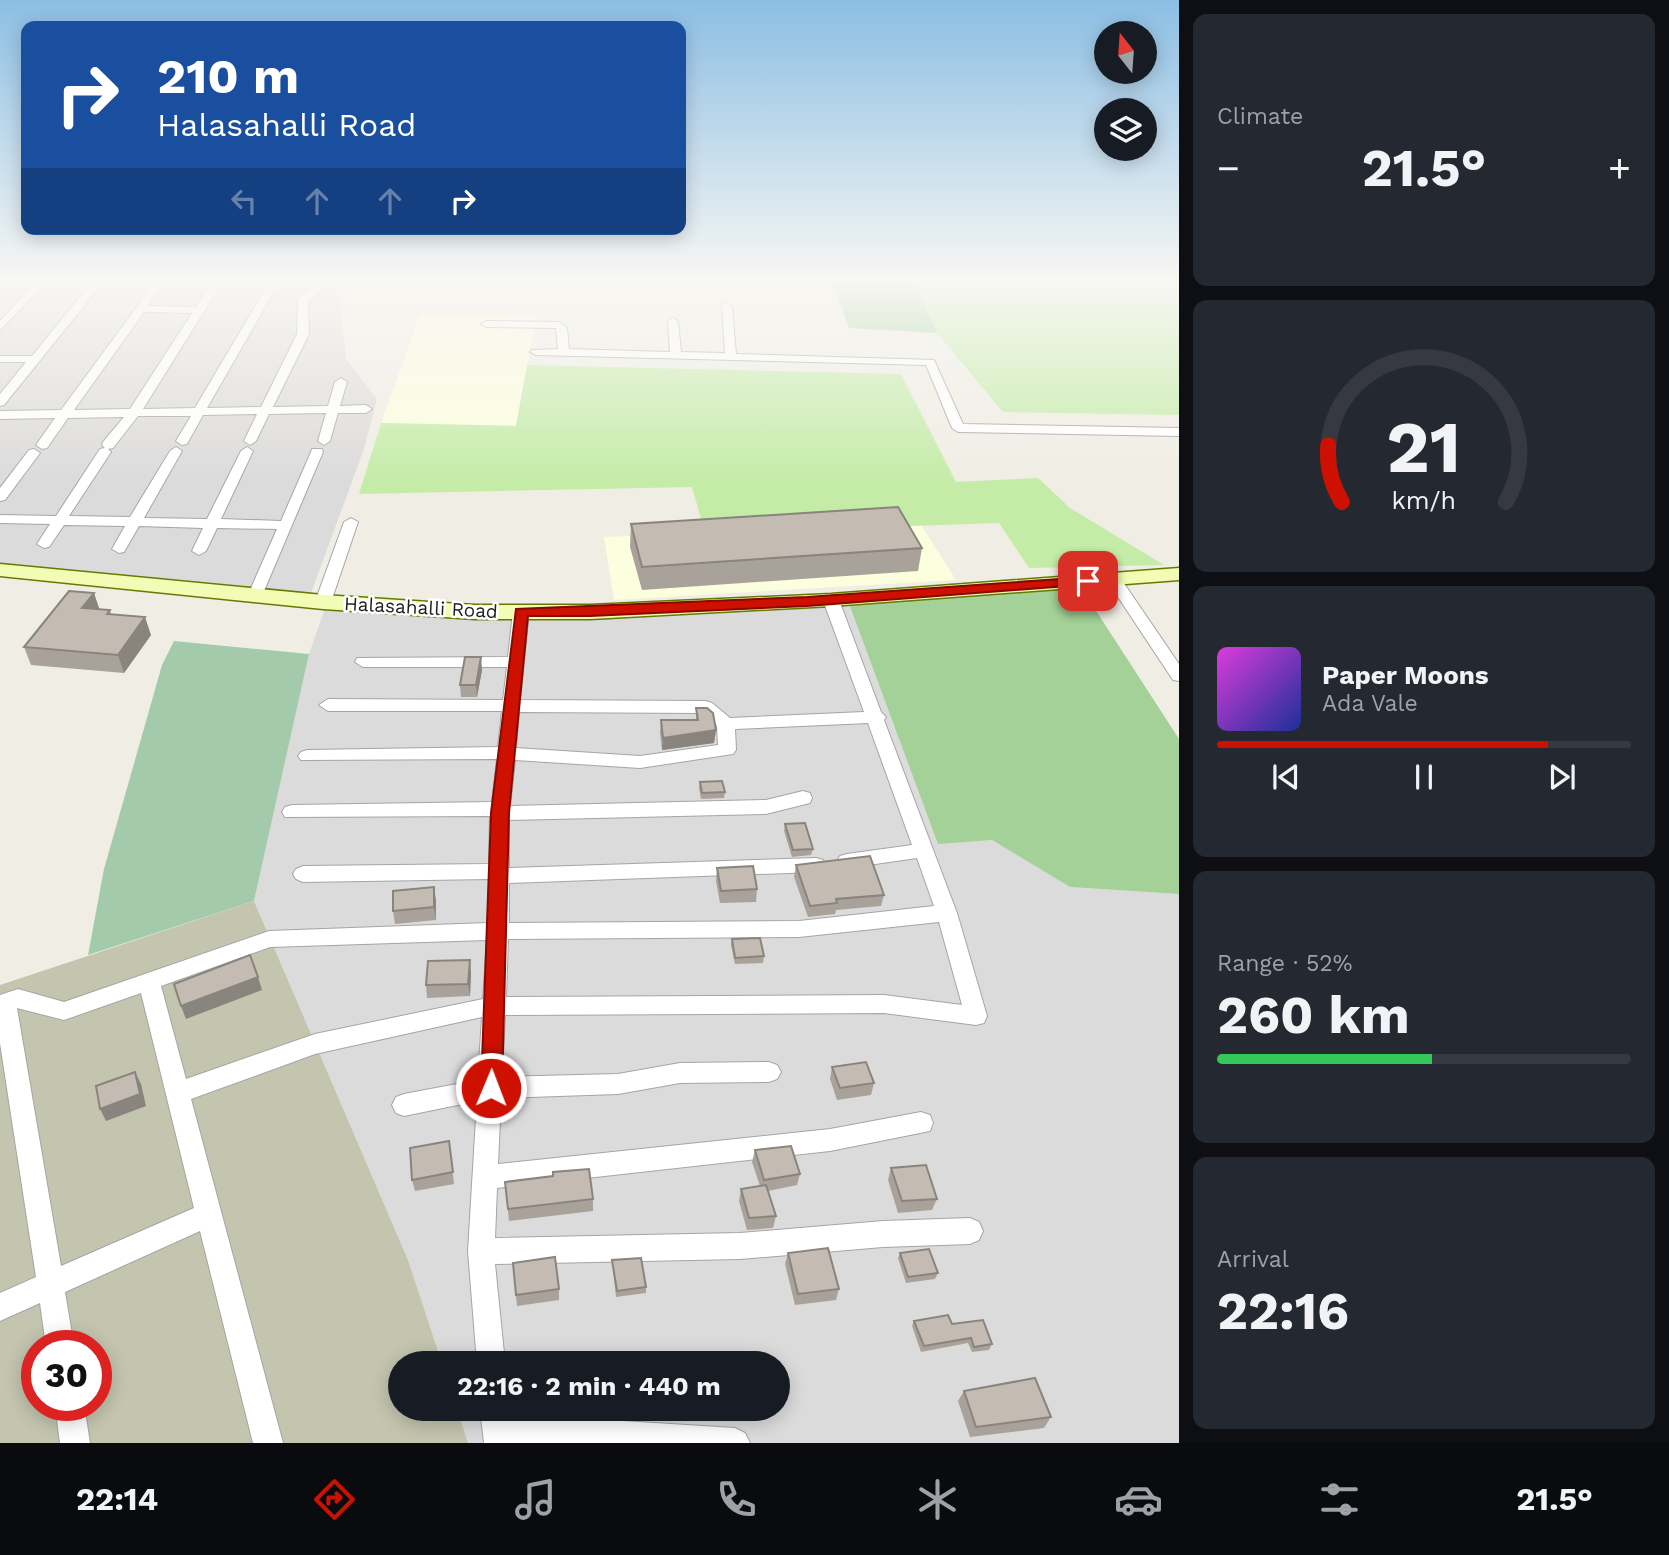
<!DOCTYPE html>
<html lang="en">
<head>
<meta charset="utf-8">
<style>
  body { margin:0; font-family:"Work Sans",sans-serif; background:#242831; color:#f1f3f6; height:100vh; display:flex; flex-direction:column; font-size:26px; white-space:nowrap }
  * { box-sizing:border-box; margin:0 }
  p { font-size:23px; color:#9ea1a6 }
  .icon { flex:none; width:38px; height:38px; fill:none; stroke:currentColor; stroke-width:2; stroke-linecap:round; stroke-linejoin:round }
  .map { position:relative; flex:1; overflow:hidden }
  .panel { display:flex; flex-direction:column; gap:14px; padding:14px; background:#0d0f14; width:490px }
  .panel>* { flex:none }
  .top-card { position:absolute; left:21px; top:21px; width:665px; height:214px; border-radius:14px; box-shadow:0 4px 18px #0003; background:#1a4fa0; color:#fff; overflow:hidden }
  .needle { width:46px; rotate:343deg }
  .buttons { position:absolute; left:1094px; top:21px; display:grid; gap:14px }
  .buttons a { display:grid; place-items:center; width:63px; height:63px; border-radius:50%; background:#171b24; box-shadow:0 4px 18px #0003; font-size:35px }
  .speed { position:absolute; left:21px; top:1330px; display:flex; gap:14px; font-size:35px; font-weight:700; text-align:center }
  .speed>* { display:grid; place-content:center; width:91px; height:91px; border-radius:50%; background:#171b24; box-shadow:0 4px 18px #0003; line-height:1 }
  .speed .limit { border:10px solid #d22; background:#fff; color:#111 }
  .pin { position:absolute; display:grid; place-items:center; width:60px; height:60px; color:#fff; margin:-30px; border-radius:14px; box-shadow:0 4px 10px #0006 }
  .me { position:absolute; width:77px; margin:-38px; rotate:1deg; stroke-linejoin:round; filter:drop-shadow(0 0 5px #0008) }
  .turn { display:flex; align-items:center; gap:24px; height:147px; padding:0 21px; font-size:32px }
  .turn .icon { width:91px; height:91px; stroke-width:2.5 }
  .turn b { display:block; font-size:49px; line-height:60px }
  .lanes { display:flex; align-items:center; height:66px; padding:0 21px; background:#0003; justify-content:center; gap:35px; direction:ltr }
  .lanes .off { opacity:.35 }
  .big { font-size:52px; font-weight:700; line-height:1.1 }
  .panel .card { flex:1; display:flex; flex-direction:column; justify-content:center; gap:10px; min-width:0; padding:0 24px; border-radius:14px; background:#242831 }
  .panel .dial { align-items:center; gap:0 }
  .dial svg { height:182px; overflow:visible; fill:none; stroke:#363941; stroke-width:7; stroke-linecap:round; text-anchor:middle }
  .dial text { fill:#f1f3f6; stroke:none }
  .song { display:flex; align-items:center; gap:21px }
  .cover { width:84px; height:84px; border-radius:10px; background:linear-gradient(135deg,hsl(300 70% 55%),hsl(230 70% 35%)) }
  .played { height:7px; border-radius:4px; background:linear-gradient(90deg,#cd1000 80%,#363941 80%) }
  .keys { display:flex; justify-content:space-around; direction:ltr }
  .heat { display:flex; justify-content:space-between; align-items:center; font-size:38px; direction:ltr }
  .charge { height:10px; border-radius:5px; background:linear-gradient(90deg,#34c759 52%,#363941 0) }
  .trip { position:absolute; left:388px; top:1351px; width:402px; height:70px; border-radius:35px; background:#171b24; box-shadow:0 4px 18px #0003; font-weight:700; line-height:70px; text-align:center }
  .menu { display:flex; height:112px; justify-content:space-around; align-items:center; background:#090b0e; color:#9ea1a6 }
  .menu .icon { width:49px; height:49px }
  .menu .on { color:#cd1000 }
  .menu b { font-size:32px; color:#f1f3f6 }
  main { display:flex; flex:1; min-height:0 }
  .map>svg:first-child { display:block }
</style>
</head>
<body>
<main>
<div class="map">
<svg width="1179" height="1443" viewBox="0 0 1179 1443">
  <rect width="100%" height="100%" fill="#f0ede4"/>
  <g fill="#dcdbdb">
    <path d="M18,281H338L346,359L377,399L364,449L311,593L0,564V295Z"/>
    <path d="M848,601L938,843L992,840L1070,887L1179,894V1443H468L457,1409H779V1363H442L408,1260L254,901L309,654L325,608L472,616Z"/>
  </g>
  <g fill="#fcffde">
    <path d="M420,315L536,317L516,426L381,423Z"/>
    <path d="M921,525L956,580L614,600L604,537Z"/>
  </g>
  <path fill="#c3c5af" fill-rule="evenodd" d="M254,901L408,1260L442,1363H401V1409H457L468,1443H0V985ZM37,1346H96V1405H37Z"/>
  <path fill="#eaefce" d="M595,281H747L748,284H595Z"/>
  <g fill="#c4eca7">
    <path d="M913,281H1179V415L1003,412L937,333Z"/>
    <path d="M527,365L901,374L956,482L1038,478L1070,508L1164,565L1029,568L999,523L705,533L692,487L359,494L381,423L516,426Z"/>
  </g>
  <g fill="#a3d197">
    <path d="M831,281H913L937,333L849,328Z"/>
    <path d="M1080,586L1179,739V894L1070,887L992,840L938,844L848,601Z"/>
  </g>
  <path fill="#a4caac" d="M174,641L309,654L254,901L88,955L104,869L162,665Z"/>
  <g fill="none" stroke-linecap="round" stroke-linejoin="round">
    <g stroke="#a5a5a5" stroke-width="2">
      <g id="street">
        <path d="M37,281H48L0,330V321Z"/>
        <path d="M93,281H104L4,405L0,406V394L26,362H0V356H32Z"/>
        <path d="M156,281H166L148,306L196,307L213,281H223L143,409L195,408L270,281H280L207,408L261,407L297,334L298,299L318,281H329L319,294L308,300L309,334L273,407L328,406L335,382L341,378L347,382L340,406L366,405L372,409L366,413H338L330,441L324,445L318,441L326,413L269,414L256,441L250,445L244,441L257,414L203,415L187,444L182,445L176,441L191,416H138L113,448L108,449L111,452L69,516L130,517L170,451L176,447L182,451L144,518L207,519L241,451L247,447L253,451L221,519L281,521L311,452L312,449H322L323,452L261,598L256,600L248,595L277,529L217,528L206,551L199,555L192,551L203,528L139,526L124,552L119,553L112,549L125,526L64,525L49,547L44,548L37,544L50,524L0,523V515L56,516L100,449L105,448L102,445L103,442L124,417L68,418L47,448L42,449L36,445L55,418L0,419V411L61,410ZM144,312L192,313L130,409L74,410Z"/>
        <path d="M727,303L732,306L736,354L934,360L963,424L1179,428V436L958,432L952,428L926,365L536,355L530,352L532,350L558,349L556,328L486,327L481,324L486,321L559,322L567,328L569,349L670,352L668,321L673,318L678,321L681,352L725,353L722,306Z"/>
        <path d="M34,449L40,453L5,500L0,501V488L29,450Z"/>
        <path d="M351,518L358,522L331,602L323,607L318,605L315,602L344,522Z"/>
        <path d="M1114,574L1119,576L1179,664V681L1173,680L1106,579Z"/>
        <path d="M831,595L839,600L881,712L886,717L884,720L957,913L987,1016L984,1023L976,1025L884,1013L505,1015L502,1077L618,1074L680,1063L769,1062L777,1065L781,1072L777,1079L769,1082L680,1083L618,1094L501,1098L498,1164L830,1129L921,1112L930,1115L933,1123L930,1131L830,1151L497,1188L495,1238L740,1233L883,1221L970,1218L979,1222L983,1231L979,1240L970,1244L883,1247L740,1259L495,1264L505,1363H477L468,1251L477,1101L404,1116L396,1113L392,1105L396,1097L404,1094L478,1080L482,1017L315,1054L191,1099L283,1443H253L200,1231L65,1292L74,1346H46L40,1303L0,1321V1293L36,1277L0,1043V995L18,989L64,1002L269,931L488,923L489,879L303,882L296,879L293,874L296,869L303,866L489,864L490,816L285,817L282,812L285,807L292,805L492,802L497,759L301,760L298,756L301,752L307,750L498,747L502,711H328L319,705L328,699L503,700L507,667H363L355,662L357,658L508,657L513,612L521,607L529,612L520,700L706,701L712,703L730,718L864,712L823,600ZM519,712L702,713L717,726L718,745L640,756L516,748ZM868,723L912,845L847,854L840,856L837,861L840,866L847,868L917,858L934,906L799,921L509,923V883L816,872L823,870L826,865L823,860L816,858L509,868V820L766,814L810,803L812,798L810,793L803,791L766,800L510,806L515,760L640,768L733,754L736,750L735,729ZM939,922L962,1005L884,995L506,997L508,939L799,937ZM487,940L483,999L315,1034L186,1079L161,986L270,947ZM141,993L194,1208L61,1266L17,1008L64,1020Z"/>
        <path d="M55,1405H84L90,1443H60Z"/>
        <path d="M480,1409H509L510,1414L735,1428L745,1433L750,1443H484Z"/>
      </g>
    </g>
    <g stroke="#647b00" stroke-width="3">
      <path id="secondary" d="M0,564L323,595L475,605H590L831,594L1179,568V580L831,606L590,619H475L323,609L0,576Z"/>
    </g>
    <use href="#street" fill="#fff" fill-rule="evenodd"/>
    <use href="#secondary" fill="#f3fcb5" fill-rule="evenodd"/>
  </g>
  <g fill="#a9a29a">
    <path d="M631,524L922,548L918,571L642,590L630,547Z"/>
    <path d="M94,593L99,610H110L111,614L151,635L124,673L31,665L24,647Z"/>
    <path d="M482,670L477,697H461L460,685Z"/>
    <path d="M696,708L716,730L714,743L662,750L660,733L661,720H696Z"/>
    <path d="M700,782L725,792L724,798L701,799L699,788Z"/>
    <path d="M785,824L813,849L811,855L792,857L784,831Z"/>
    <path d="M796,865L884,895L881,906L836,910L835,914L808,917L794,877Z"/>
    <path d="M717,868L757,889L756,902L720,903L716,881Z"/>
    <path d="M436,900V920L395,924L393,911Z"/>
    <path d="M732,939L764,956L763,963L735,964L731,945Z"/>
    <path d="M471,972L470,996L427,998L426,985Z"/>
    <path d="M832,1067L874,1083L871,1095L837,1100L830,1079Z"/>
    <path d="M449,1141L454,1184L415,1191L412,1180Z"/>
    <path d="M755,1150L800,1174L797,1185L768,1191L776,1216L773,1228L747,1230L739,1201L741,1189L760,1186L752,1162Z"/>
    <path d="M891,1168L937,1199L932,1210L898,1213L888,1180Z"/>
    <path d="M505,1182L593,1199V1211L509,1221Z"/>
    <path d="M788,1253L839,1289L836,1300L795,1305L785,1264Z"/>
    <path d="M900,1253L938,1273L935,1279L906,1283L898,1258Z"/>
    <path d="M612,1260L646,1287V1293L616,1297Z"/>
    <path d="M513,1263L559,1289V1300L517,1306Z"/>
    <path d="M914,1321L952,1324L992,1344L989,1350L972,1352L968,1343L921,1352L912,1326Z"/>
    <path d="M964,1391L1051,1417L1044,1428L970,1437L958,1401Z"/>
  </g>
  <g fill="#89847d">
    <path d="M94,593L100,611L82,608Z"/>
    <path d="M145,617L151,635L124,673L118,655Z"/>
    <path d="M481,657L482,670L477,697L476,685Z"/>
    <path d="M716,730L714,743L662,750L663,738Z"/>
    <path d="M434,887L436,900V920L434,907Z"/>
    <path d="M470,960L471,972L470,996L468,984Z"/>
    <path d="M258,977L262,990L186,1019L181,1006Z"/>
    <path d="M135,1072L141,1084L146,1106L106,1121L100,1109Z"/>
  </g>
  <g fill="#c4bcb3" stroke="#89847d" stroke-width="2">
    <path d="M898,507L922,548L642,567L631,524Z"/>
    <path d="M69,591L94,593L82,608L110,610L107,614L145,617L118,655L24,647Z"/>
    <path d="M465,657H481L476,685H460Z"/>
    <path d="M696,708H707L713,713L716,730L663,738L661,720H698Z"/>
    <path d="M722,781L725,792L702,793L700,782Z"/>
    <path d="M805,823L813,849L793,850L785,824Z"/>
    <path d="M870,856L884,895L836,899L837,903L810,906L796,865Z"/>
    <path d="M753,866L757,889L721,891L717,868Z"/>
    <path d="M434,887V907L393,911V891Z"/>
    <path d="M760,938L764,956L735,958L732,939Z"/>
    <path d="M250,955L258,977L181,1006L174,984Z"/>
    <path d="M470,960L468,984L426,985L428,961Z"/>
    <path d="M866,1062L874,1083L840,1088L832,1067Z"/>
    <path d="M135,1072L140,1094L100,1109L96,1086Z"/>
    <path d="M449,1141L453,1172L412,1180L410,1148Z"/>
    <path d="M791,1146L800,1174L764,1180L755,1150Z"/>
    <path d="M926,1165L937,1199L902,1201L891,1168Z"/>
    <path d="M589,1169L593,1199L508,1209L505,1182L553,1176V1172Z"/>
    <path d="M766,1185L776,1216L749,1218L741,1189Z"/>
    <path d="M828,1248L839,1289L798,1294L788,1253Z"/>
    <path d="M929,1249L938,1273L908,1277L900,1253Z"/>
    <path d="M555,1257L559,1289L516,1295L513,1263Z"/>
    <path d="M641,1258L646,1287L617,1291L612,1260Z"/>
    <path d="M948,1315L952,1324L983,1320L992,1344L974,1347L971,1338L924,1346L914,1321Z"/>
    <path d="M1035,1378L1051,1417L976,1427L964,1391Z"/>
  </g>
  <linearGradient id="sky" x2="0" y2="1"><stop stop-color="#8cbee4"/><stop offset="0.58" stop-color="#f8f7f3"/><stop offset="1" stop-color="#f8f7f3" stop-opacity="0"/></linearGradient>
  <rect width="1179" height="483" fill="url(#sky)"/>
  <path fill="#cd1000" stroke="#850a00" stroke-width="2" d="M1088,577L1095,581L1093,584L807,606L590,616H528L509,813L502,1088L499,1095L491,1098L484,1095L481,1088L491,813L516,609L807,597Z"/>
  <g text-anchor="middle" stroke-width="5" stroke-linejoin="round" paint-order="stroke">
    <g font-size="19" fill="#1e1e1e" stroke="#fff">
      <text transform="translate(421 607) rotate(3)" y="7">Halasahalli Road</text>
    </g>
  </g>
</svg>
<div class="buttons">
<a><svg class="needle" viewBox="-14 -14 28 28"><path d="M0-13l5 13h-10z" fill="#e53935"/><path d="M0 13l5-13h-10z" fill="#9ea1a6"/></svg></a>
<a><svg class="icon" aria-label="layers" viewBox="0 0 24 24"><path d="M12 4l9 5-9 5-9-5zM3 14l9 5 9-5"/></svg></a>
</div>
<div class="speed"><div class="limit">30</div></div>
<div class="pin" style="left:1088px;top:581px;background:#d93025"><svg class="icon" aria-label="arrive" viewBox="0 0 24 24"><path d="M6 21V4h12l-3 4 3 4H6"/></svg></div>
<svg class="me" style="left:491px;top:1088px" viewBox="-20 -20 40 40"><circle r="17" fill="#cd1000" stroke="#fff" stroke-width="3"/><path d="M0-11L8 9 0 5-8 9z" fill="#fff"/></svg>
<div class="trip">22:16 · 2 min · 440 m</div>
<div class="top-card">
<div class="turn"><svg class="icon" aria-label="right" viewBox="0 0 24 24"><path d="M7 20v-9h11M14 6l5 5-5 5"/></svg><div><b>210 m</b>Halasahalli Road</div></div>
<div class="lanes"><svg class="icon off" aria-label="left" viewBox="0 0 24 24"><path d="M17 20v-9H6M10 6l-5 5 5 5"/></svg><svg class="icon off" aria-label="ahead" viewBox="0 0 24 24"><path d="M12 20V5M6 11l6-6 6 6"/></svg><svg class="icon off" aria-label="ahead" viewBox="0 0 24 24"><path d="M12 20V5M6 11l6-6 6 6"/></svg><svg class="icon" aria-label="right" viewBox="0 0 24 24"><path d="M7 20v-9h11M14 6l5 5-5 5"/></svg></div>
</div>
</div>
<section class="panel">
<div class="card"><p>Climate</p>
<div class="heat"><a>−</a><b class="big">21.5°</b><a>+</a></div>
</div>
<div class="card dial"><svg viewBox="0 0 100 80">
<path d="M14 69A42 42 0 1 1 86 69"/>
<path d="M14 69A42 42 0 0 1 8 44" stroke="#cd1000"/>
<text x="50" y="56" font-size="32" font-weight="700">21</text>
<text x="50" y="72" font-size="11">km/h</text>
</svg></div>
<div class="card">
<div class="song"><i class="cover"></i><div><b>Paper Moons</b><p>Ada Vale</p></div></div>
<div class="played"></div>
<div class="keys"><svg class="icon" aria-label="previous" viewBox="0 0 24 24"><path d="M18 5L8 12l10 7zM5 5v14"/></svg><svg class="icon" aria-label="pause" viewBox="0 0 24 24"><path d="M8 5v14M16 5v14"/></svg><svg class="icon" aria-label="next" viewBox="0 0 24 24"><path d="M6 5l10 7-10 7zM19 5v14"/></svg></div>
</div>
<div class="card"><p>Range · 52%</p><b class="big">260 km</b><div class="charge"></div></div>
<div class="card"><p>Arrival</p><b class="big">22:16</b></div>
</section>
</main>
<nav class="menu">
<b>22:14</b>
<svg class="icon on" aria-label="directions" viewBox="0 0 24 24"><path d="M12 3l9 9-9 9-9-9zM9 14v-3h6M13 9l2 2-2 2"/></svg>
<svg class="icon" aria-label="music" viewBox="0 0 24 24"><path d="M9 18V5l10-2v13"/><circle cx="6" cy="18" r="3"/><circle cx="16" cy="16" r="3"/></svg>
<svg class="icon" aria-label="phone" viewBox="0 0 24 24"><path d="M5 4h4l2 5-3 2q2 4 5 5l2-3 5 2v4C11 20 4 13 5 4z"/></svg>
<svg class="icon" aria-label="climate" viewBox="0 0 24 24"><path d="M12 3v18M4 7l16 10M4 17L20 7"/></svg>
<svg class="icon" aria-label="car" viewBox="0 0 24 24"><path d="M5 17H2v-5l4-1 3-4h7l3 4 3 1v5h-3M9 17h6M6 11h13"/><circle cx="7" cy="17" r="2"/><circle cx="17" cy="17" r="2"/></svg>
<svg class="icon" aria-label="filters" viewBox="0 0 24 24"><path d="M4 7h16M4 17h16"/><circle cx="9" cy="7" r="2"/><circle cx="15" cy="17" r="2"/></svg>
<b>21.5°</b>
</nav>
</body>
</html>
